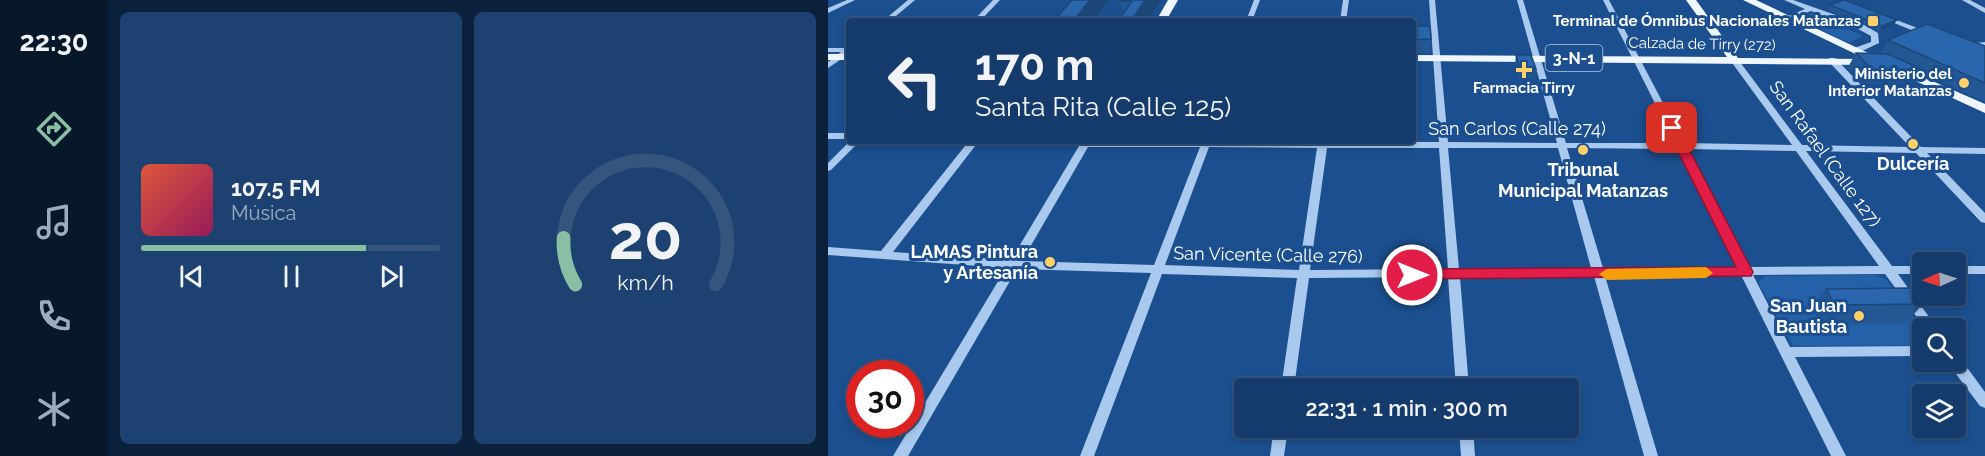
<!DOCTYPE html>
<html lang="es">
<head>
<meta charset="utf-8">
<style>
  body { margin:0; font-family:Raleway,sans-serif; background:#1d4271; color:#f1f3f6; height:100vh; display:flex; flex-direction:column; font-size:22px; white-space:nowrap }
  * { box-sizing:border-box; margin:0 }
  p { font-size:20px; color:#9dadc1 }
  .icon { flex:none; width:33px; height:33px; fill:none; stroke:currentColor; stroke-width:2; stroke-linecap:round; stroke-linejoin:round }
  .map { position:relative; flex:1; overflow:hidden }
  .details { display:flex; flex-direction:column; gap:12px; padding:12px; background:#0b203b; width:720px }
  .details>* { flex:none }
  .banner { position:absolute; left:18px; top:18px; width:570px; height:126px; border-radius:6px; box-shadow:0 3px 9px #0003,0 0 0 2px #33557e; background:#143b6b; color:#f1f3f6; overflow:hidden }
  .needle { width:39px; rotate:267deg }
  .buttons { position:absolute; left:1084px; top:252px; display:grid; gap:12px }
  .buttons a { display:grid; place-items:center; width:54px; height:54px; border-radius:6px; background:#143b6b; box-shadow:0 3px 9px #0003,0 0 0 2px #33557e; font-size:30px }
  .speed { position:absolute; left:18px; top:360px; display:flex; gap:12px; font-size:30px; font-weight:700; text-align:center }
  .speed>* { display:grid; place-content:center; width:78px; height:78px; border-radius:50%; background:#143b6b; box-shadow:0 3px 9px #0003,0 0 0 2px #33557e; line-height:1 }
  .speed .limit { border:9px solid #d22; background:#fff; color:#111 }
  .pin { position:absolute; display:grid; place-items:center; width:51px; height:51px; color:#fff; margin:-26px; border-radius:12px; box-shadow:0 3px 9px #0006 }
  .me { position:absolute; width:66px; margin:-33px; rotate:90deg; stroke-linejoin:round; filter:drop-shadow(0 0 4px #0008) }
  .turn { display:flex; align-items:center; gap:21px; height:126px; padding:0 30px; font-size:27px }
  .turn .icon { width:78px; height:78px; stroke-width:2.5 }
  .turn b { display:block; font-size:42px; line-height:51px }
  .details .tile { flex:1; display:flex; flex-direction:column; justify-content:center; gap:9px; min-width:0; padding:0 21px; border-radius:9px; background:#1d4271 }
  .details .dial { align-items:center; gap:0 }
  .dial svg { height:156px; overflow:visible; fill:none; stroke:#33557e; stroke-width:7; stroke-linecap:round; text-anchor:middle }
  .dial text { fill:#f1f3f6; stroke:none }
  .song { display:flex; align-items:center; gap:18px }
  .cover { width:72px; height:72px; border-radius:9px; background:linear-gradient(135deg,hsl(10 70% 55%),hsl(330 70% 35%)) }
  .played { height:6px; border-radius:3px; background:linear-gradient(90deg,#8abfa5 75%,#33557e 75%) }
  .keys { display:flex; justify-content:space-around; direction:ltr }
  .details .tiles { flex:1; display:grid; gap:12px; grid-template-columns:repeat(2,1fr) }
  .trip { position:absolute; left:406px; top:378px; width:345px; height:60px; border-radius:6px; background:#143b6b; box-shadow:0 3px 9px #0003,0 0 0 2px #33557e; font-weight:600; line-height:60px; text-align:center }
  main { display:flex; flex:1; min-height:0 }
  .dock { display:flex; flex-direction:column; width:108px; justify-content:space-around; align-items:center; background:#08182b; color:#9dadc1 }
  .dock .icon { width:42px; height:42px }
  .dock .current { color:#8abfa5 }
  .dock b { font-size:27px; color:#f1f3f6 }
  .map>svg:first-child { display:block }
</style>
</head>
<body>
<main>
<nav class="dock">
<b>22:30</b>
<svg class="icon current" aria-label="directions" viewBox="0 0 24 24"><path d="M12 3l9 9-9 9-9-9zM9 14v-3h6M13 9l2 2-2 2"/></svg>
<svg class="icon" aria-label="music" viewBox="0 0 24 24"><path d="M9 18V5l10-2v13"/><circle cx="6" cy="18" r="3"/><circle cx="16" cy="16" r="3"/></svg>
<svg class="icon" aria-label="phone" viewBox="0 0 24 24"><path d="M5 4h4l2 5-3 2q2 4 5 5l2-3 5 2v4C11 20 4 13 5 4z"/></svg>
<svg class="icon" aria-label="climate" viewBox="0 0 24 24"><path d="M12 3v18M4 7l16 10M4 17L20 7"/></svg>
</nav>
<section class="details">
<div class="tiles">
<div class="tile">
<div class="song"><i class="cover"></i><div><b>107.5 FM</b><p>Música</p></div></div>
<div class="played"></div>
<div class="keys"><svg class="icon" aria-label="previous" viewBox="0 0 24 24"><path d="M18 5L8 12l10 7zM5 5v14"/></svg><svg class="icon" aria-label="pause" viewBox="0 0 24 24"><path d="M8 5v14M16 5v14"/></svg><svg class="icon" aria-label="next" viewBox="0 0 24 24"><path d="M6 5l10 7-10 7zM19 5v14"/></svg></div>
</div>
<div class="tile dial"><svg viewBox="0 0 100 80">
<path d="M14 69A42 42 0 1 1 86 69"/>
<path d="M14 69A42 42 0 0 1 8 45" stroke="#8abfa5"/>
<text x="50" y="56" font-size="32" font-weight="700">20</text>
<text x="50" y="72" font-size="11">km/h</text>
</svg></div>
</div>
</section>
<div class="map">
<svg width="1157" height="456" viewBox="0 0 1157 456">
  <rect width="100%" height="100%" fill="#1b4f8f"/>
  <g fill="#2461a8">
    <path d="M985,13L1035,36L1022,43L970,19Z"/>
    <path d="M1047,275L1058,279L1095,330V345L965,346L930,282L938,276Z"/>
  </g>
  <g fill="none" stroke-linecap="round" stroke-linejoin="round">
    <g fill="#a9c9ee" fill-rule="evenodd">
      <path d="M19,0H27L0,13V8Z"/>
      <path d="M80,0H87L62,21H55Z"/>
      <path d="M165,0H172L152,21H145Z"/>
      <path d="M426,0H432L424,21H418Z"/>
      <path d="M515,0H521L518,21H512Z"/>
      <path d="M601,0H607L620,142L729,143L689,0H695L738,143H847L775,0H781L856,143L964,145L902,60L906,58H909L974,145L1082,147L1001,62V58H1007L1093,147L1157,148V154L1099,153L1157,213V223L1153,222L1088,153L978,151L1064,266H1095V274H1070L1109,328H1097L1057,274L925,275L962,347L1095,346V356L967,357L1018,456H1003L913,275L777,276L830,456H816L766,276L632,277L641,388H628L620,277L481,278L466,388H453L469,278L334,274L266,456H252L323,273L189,269L80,456H65L178,268L0,255V247L53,251L141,141H151L65,252L183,260L251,146L184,144L179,141L611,142ZM260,147H372L326,265L194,261ZM381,147L489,148L471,270L337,265ZM499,148H611L620,269L482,270ZM620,148H730L763,268L631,269ZM739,148L849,149L909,267L775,268ZM859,149L968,151L1051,266L920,267Z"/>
      <path d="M956,0H965L1036,25L1050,33L1051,43L1032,52H1026V48L1043,42V36L1030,29L983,11L962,19H958V17L977,9Z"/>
      <path d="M1134,0H1142L1157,8V13Z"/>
      <path d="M1054,16H1058L1105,34L1098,36L1054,18Z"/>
      <path d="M1157,42V46L1138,48L1134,46L1138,44Z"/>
      <path d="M0,48H21V54L0,68V62L13,52H0Z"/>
      <rect x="0" y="133" width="21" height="6"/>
      <path d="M22,141H32L3,170L0,171V163Z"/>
      <rect x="1128" y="266" width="29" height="8"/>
      <path d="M1128,357L1132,358L1157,392V408L1152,406L1122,366L1121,362H1128Z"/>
      <path d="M446,428H460L456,456H442Z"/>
      <path d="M631,428H645L647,456H633Z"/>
    </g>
    <g fill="#f0f6ff" fill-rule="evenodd">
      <path d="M340,0H350L338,21H328Z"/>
      <path d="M858,0H868L910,58L1038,59L915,0H928L1053,59L1044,65L585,61V55L899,57Z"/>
      <rect x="0" y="54" width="21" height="6"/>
      <path d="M1072,67L1157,104V113L1068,72L1066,70Z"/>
    </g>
  </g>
  <g fill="#245895">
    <path d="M293,0H333L320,21H290L296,12L292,1Z"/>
    <path d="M1002,5L1069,20L1066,24L1052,31L1000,10Z"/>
    <path d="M585,26L603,39L602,53H585Z"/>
    <path d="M1060,40L1157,46V102L1094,73L1087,83L1037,84L1020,67L1028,53L1052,54Z"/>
    <path d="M688,55L708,69L706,78H691L687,64Z"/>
    <path d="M998,289L1095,304L1078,323L993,324L984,308Z"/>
  </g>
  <g fill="#1d4779">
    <path d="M262,0H281L265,21H245Z"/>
    <path d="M317,0H333L320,21H303Z"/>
    <path d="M1069,20L1066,24L1052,31L1054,26Z"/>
  </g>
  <g fill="#2a66ad" stroke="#1d4779" stroke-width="1.5">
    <path d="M244,0H262L245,21H226Z"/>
    <path d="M293,0H317L303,21H290L304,1H292Z"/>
    <path d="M1016,0H1017L1069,20L1054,26L1002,5Z"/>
    <path d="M1099,24L1157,46V83L1060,40Z"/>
    <path d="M585,26H602L603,39L585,40Z"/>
    <path d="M1028,53L1060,54L1096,70H1045Z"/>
    <path d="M688,55H703L708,69H692Z"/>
    <path d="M1083,288L1095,304L1007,305L998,289Z"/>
  </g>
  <path fill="#e11d48" stroke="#92132f" stroke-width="1.5" d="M844,125L850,128L925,272L923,276L578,279L576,275L578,271L584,269L908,267L838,128Z"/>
  <path fill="#f59e0b" d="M878,267L885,273L878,278L779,280L771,274L779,269Z"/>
  <g fill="#ffd166" stroke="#1b4f8f" stroke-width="2">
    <rect x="1039" y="15" width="12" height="12" rx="3"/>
    <path d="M693 61h6v6h6v6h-6v6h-6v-6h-6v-6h6z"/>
    <circle cx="1136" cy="83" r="6"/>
    <circle cx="1085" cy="144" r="6"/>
    <circle cx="755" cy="150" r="6"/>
    <circle cx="222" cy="262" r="6"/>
    <circle cx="1031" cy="316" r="6"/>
  </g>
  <g text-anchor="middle" stroke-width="6" stroke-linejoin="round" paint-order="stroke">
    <g font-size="15" font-weight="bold" fill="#fff" stroke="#1b4f8f" text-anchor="end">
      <text x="1033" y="26">Terminal de Ómnibus Nacionales Matanzas</text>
      <text x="1124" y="79">Ministerio del<tspan x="1124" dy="17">Interior Matanzas</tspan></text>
      <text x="696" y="93" text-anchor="middle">Farmacia Tirry</text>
    </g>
    <g font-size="15" fill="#fff" stroke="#1b4f8f">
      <text transform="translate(874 44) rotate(1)" y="5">Calzada de Tirry (272)</text>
    </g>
    <rect fill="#1b4f8f" stroke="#bbcadd" stroke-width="1.5" x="717.5" y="45" width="57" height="26" rx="4.5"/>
    <g font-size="16" font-weight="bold" fill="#fff">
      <text x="746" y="64">3-N-1</text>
    </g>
    <g font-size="18" fill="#fff" stroke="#1b4f8f">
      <text x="689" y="135">San Carlos (Calle 274)</text>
      <text transform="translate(997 154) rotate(54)" y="6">San Rafael (Calle 127)</text>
      <text transform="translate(440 255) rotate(1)" y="6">San Vicente (Calle 276)</text>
    </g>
    <g font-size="18" font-weight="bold" fill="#fff" stroke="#1b4f8f">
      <text x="1085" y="170">Dulcería</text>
      <text x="755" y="176">Tribunal<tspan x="755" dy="21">Municipal Matanzas</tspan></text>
      <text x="210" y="258" text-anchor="end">LAMAS Pintura<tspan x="210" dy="21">y Artesanía</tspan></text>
      <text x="1019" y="312" text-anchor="end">San Juan<tspan x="1019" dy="21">Bautista</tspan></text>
    </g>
  </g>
</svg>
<div class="buttons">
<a><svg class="needle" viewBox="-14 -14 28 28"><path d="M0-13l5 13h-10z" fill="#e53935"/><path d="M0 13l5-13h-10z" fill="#9dadc1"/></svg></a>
<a><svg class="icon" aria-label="search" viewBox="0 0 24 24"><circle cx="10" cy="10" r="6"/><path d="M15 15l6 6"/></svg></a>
<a><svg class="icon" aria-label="layers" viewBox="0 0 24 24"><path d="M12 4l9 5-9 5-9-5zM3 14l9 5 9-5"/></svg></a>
</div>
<div class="speed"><div class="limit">30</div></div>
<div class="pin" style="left:844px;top:128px;background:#d93025"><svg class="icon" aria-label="arrive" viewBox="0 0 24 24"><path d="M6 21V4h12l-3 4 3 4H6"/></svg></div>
<svg class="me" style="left:584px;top:275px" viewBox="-20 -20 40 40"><circle r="17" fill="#e11d48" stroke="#fff" stroke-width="3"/><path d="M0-11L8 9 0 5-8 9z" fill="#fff"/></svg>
<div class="trip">22:31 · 1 min · 300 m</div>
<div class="banner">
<div class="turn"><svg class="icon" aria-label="left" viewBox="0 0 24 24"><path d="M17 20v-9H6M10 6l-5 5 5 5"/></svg><div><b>170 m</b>Santa Rita (Calle 125)</div></div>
</div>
</div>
</main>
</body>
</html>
